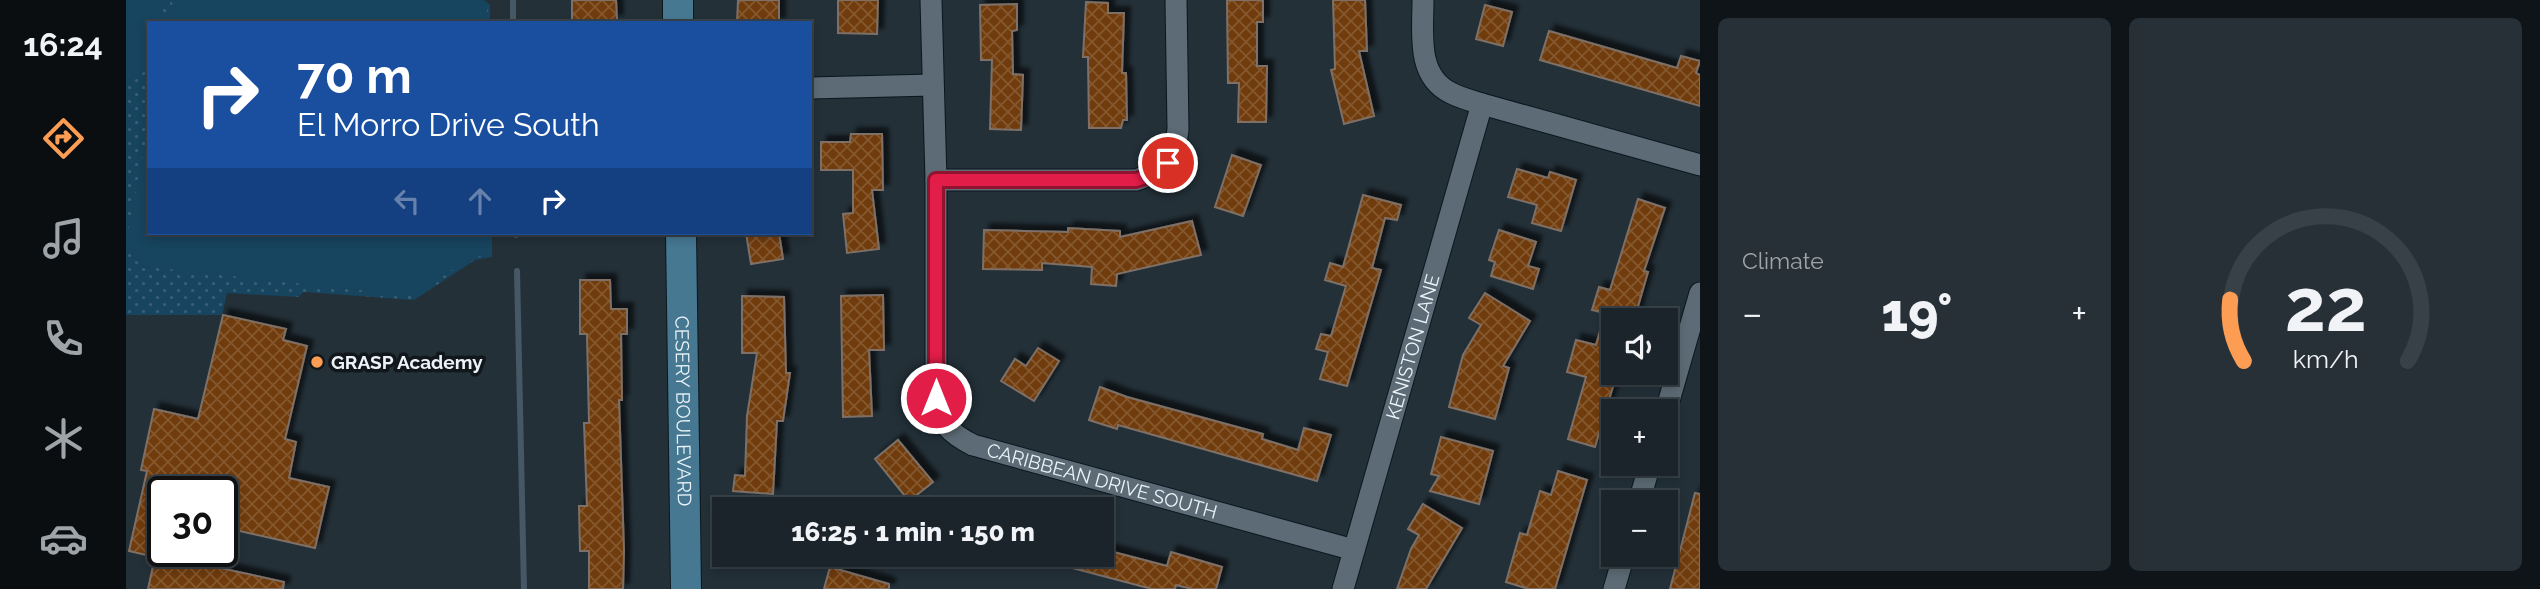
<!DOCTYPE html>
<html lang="en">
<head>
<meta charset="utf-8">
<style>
  body { margin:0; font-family:Raleway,sans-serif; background:#273036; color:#f1f3f6; height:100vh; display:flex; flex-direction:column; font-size:26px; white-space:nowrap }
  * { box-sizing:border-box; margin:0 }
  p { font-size:23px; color:#9fa4a8 }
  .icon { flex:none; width:38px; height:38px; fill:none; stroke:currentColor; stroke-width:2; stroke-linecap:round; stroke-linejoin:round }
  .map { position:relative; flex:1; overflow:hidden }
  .panel { display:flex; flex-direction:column; gap:18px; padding:18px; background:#0e1417; width:840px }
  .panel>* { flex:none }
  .hud { position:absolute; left:21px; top:21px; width:665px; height:214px; border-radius:0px; box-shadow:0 4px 10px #0003,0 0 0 2px #384147; background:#1a4fa0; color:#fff; overflow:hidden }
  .buttons { position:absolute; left:1475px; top:308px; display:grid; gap:14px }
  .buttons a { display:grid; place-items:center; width:77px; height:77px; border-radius:0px; background:#1a242a; box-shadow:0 4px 10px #0003,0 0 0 2px #384147; font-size:35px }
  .speed { position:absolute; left:21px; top:476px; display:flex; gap:14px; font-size:35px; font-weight:700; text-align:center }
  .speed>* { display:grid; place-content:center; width:91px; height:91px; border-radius:50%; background:#1a242a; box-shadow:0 4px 10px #0003,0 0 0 2px #384147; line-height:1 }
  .speed .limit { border:4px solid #111; border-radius:10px; background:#fff; color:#111 }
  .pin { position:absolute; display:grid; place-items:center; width:60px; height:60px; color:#fff; margin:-30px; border:4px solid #fff; border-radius:50%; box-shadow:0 2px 7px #0007 }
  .me { position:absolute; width:77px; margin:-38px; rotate:0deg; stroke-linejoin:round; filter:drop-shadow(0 0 5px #0008) }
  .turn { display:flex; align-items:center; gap:24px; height:147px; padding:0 35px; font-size:32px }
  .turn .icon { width:91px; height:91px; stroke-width:2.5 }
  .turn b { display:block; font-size:49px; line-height:60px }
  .lanes { display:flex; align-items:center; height:66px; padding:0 35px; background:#0003; justify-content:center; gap:35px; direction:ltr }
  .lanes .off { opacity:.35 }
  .big { font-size:52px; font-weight:800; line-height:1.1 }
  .panel .tile { flex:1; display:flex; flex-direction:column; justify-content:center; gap:10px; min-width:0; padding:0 24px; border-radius:10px; background:#273036 }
  .panel .dial { align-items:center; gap:0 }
  .dial svg { height:182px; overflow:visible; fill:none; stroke:#384147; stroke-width:7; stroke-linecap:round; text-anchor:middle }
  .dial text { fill:#f1f3f6; stroke:none }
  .heat { display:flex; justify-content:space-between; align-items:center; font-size:38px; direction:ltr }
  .panel .tiles { flex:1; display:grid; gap:18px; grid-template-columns:repeat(2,1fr) }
  .trip { position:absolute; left:586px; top:497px; width:402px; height:70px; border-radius:0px; background:#1a242a; box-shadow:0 4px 10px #0003,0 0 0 2px #384147; font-weight:800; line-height:70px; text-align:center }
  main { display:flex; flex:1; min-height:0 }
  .tabs { display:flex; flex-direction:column; width:126px; justify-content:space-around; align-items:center; background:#0a0e11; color:#9fa4a8 }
  .tabs .icon { width:49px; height:49px }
  .tabs .current { color:#fc9d53 }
  .tabs b { font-size:32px; color:#f1f3f6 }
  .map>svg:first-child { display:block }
</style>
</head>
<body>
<main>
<nav class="tabs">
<b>16:24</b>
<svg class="icon current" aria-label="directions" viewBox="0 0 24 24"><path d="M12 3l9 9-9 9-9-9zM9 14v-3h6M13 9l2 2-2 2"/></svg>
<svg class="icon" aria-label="music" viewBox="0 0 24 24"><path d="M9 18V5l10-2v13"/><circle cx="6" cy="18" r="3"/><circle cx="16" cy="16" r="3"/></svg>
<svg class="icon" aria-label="phone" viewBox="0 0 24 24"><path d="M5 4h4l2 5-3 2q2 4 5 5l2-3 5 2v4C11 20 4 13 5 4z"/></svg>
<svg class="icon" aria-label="climate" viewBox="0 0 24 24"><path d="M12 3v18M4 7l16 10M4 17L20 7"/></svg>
<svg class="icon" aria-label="car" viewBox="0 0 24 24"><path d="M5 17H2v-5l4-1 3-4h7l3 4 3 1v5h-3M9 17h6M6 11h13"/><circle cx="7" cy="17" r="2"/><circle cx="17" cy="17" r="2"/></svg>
</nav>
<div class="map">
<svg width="1574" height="589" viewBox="0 0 1574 589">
  <defs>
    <pattern id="park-dots" width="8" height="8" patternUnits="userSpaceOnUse" patternTransform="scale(1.75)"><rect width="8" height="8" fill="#17445e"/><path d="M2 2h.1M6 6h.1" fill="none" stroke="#395f76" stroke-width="1.8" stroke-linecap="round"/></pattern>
    <pattern id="building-cross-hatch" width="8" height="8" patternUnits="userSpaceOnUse" patternTransform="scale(1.75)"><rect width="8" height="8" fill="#703b0b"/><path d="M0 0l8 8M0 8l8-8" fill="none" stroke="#85582f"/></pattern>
    <filter id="shadow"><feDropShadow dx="6" dy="-6" stdDeviation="2" flood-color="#0009"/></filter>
  </defs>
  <rect width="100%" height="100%" fill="#233038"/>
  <path fill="url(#park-dots)" d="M0,0H358L364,5V23H23V233H366V257L349,260L288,300L178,292L172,297L101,293L96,315H0Z"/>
  <g fill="#17445e">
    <path d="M0,0H39L33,23H23V57L19,71L0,86Z"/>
    <path d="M47,0H353L361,6V23H43Z"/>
    <path d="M23,125V233H362V255L346,257L287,296L15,266L0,247V241Z"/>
  </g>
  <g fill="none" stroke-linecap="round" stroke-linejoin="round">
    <g stroke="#465865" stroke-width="6">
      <path d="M387,0V23"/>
      <path d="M390,233V235"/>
      <path d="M391,271L398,589"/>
    </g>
  </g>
  <g fill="url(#building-cross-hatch)" stroke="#7e7066" stroke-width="2" filter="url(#shadow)">
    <path d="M446,0H490L491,20L446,21Z"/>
    <path d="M612,0H653V23H611Z"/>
    <path d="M712,0H752L751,34L712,33Z"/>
    <path d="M1101,0H1137V22H1131V66H1141L1140,122H1112L1113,83H1102Z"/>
    <path d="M1207,0H1239L1241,51H1233L1248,116L1218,124L1205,70L1209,69Z"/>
    <path d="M960,2L982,3V13H998L996,73H1000L1001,120H997L995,128H963L962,57H957Z"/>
    <path d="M891,4V30L886,31L887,74L897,75L895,130L864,129L866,60H855L854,5Z"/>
    <path d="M1359,5L1386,12L1377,46L1350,39Z"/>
    <path d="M1423,31L1551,68L1555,56L1574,61L1570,73L1574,75V106L1414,60Z"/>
    <path d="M725,134H756L757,190H746L753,249L721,253L717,214L727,213V170H695V142H724Z"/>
    <path d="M1106,155L1135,165L1117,216L1089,207Z"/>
    <path d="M1391,169L1422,178L1424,172L1450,180L1435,231L1406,223L1411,205L1382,197Z"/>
    <path d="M1237,195L1275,205L1271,220L1259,218L1246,268L1255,270L1221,386L1194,379L1202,352L1190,349L1195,334L1205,336L1220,286L1199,280L1204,263L1217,267Z"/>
    <path d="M1512,199L1539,208L1518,271L1522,272L1508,320H1488V373H1491L1469,447L1442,439L1460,377L1441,372L1450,340L1470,345L1479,313L1466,310L1473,287L1484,290Z"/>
    <path d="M1066,221L1075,255L991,274L990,286L965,284L966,267L916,263V270L857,269L858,230L942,232V228L994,231V237Z"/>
    <path d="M1373,230L1410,242L1402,266L1413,269L1407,289L1365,276L1369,262L1363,260Z"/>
    <path d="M620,233H653L657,259L625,264Z"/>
    <path d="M454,280H484L485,309H501V334H495L496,400H493L498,551L497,589H463V551H454L453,506H461L458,423H463L461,334H454Z"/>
    <path d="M1359,293L1404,321L1377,366L1383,368L1369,419L1323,407L1337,355L1355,325L1343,318Z"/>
    <path d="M757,295L758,350H743L746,416L717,417L715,296Z"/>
    <path d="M616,296L658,297L660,373H664L657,421H651L647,494L607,491L609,475L619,476L621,416L631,353H616Z"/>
    <path d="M97,315L160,329L157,340L181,346L159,439L170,442L163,478L203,487L189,548L96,527V492H37V551H65L62,561L158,582L157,589H22L29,557L3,551L21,471L15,470L28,409L72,419Z"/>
    <path d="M912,348L933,361L908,401L875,381L889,359L900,366Z"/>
    <path d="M974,387L1001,397L1137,434L1136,439L1172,450L1178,428L1205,435L1191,481L992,425L991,429L963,420Z"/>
    <path d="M1315,437L1367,451L1353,504L1304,491L1313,476L1305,474Z"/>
    <path d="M772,440L807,482L783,501L749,459Z"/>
    <path d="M1432,471L1461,480L1429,589H1403L1380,582L1394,533L1401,535L1414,491L1425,495Z"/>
    <path d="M1569,493L1574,494V589H1544Z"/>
    <path d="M1297,504L1336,528L1300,589H1271L1285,549L1293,535L1282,529Z"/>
    <path d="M976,549L1041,566L1045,552L1096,567L1090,589H1066L1050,585L1049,589H1026L916,560L917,555H976Z"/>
    <path d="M704,567L763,584V589H698Z"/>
  </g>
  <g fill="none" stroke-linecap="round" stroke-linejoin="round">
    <g stroke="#0b171f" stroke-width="23">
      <g id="minor">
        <path id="s1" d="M805,0L810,180V398C813,423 825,434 847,445L1228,550"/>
        <path d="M1297,0C1297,33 1290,76 1325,93C1335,98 1346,101 1356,104L1574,165"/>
        <path d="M684,88L806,85"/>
        <path d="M810,180H1010C1040,170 1049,161 1052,129L1050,0"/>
        <path d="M1540,411L1574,293"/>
        <path d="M1513,502L1524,464"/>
        <path id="s2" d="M1217,589L1356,104"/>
        <path d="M1488,589L1498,555"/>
      </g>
    </g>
    <g stroke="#0b171f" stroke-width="32">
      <g id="secondary">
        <path d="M552,0V23"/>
        <path id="s3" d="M555,233L560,589"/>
      </g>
    </g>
    <use href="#minor" stroke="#5c6b75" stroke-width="21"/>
    <use href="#secondary" stroke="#467892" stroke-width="30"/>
  </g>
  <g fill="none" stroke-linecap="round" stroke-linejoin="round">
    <g stroke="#92132f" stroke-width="18">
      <path id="route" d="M810,398V180H1010L1029,174L1042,163"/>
    </g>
    <use href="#route" stroke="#e11d48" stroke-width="12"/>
  </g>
  <circle fill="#fc9d53" stroke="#11171b" stroke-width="2.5" cx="191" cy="362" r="7"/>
  <g text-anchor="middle" stroke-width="7" stroke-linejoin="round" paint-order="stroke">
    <g font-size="19" fill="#ebf3f9" stroke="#11171b">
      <text dy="7" stroke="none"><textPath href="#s2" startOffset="252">KENISTON LANE</textPath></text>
      <text dy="7" stroke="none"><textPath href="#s3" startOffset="178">CESERY BOULEVARD</textPath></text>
      <text dy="7" stroke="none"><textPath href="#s1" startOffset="595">CARIBBEAN DRIVE SOUTH</textPath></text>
    </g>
    <g font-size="19" font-weight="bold" fill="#ebf3f9" stroke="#11171b" text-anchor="start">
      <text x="205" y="369">GRASP Academy</text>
    </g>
  </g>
</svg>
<div class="buttons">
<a><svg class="icon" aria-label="sound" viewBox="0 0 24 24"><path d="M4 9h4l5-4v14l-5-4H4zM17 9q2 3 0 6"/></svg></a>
<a>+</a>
<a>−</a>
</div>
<div class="speed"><div class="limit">30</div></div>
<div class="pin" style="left:1042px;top:163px;background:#d93025"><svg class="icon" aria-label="arrive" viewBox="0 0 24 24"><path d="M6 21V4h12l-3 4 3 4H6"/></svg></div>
<svg class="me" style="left:810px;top:398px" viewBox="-20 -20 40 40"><circle r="17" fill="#e11d48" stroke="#fff" stroke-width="3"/><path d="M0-11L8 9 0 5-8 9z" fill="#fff"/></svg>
<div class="trip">16:25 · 1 min · 150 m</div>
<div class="hud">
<div class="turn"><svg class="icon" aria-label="right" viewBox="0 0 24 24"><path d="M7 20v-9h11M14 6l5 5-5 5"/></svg><div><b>70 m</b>El Morro Drive South</div></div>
<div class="lanes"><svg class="icon off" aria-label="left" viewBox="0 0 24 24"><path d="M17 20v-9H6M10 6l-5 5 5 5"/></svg><svg class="icon off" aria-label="ahead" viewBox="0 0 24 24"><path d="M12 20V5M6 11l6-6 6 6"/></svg><svg class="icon" aria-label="right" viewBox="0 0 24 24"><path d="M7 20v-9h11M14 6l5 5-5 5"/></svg></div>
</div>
</div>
<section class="panel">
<div class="tiles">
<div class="tile"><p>Climate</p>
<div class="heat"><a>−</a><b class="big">19°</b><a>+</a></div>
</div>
<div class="tile dial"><svg viewBox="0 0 100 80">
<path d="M14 69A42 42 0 1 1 86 69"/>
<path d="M14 69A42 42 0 0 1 8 42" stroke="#fc9d53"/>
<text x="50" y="56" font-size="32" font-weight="700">22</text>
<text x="50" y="72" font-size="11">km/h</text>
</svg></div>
</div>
</section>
</main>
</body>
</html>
